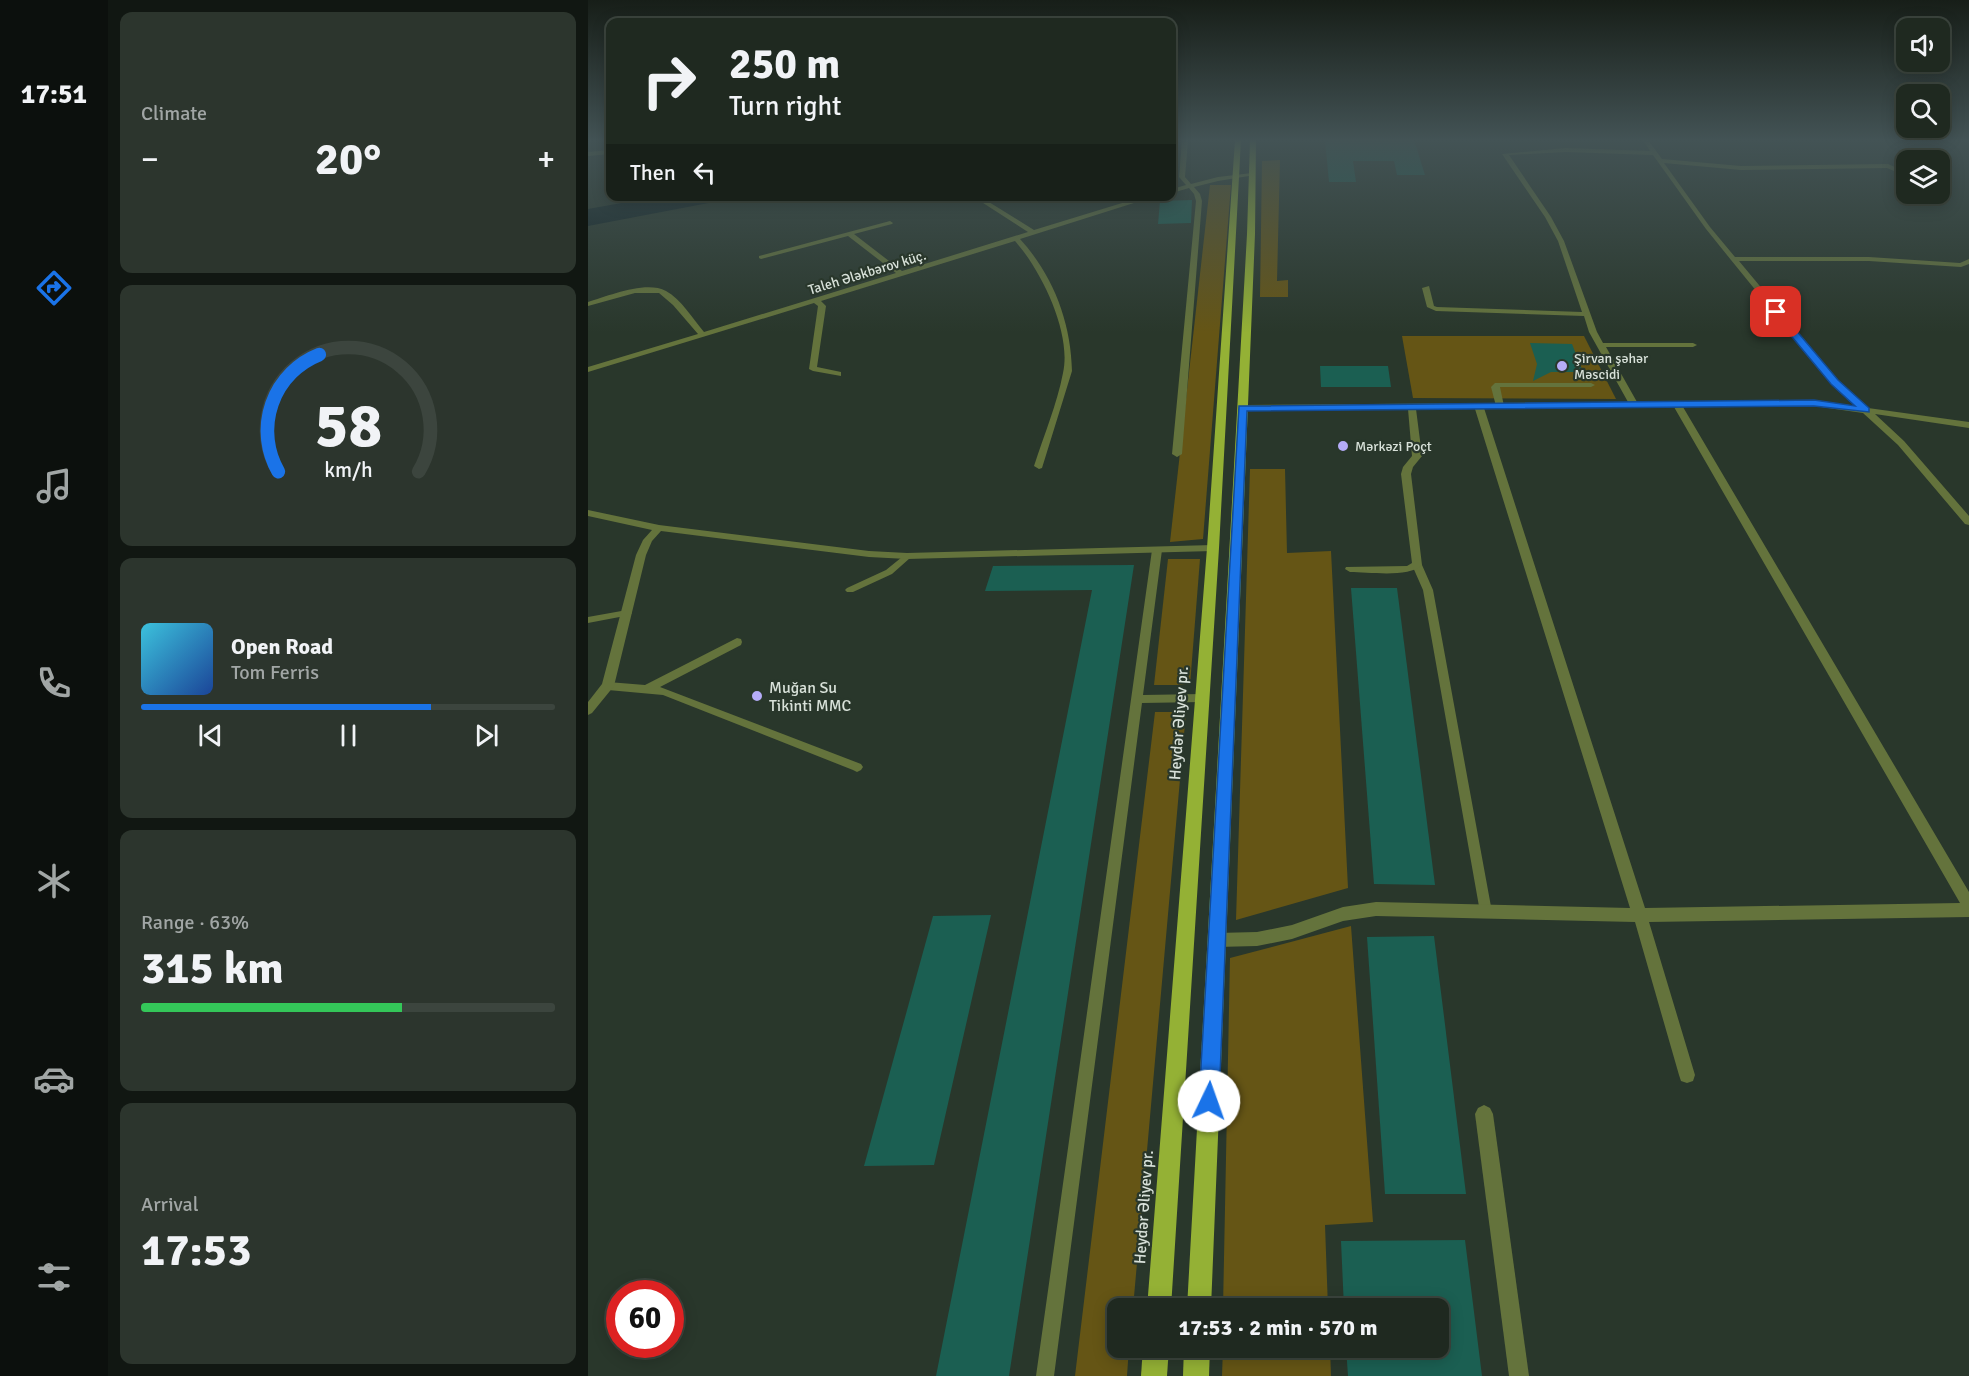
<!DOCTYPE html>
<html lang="en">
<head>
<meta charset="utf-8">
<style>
  body { margin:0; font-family:Signika,sans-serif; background:#2c352d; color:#f1f3f6; height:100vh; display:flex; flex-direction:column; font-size:22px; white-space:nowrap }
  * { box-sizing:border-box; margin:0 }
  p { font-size:20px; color:#a1a6a5 }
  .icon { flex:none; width:33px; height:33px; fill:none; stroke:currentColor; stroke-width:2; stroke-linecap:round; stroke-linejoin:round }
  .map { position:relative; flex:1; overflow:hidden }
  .details { display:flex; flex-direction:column; gap:12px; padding:12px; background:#111712; width:480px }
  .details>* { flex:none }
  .banner { position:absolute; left:18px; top:18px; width:570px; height:183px; border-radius:12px; box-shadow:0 3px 15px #0003,0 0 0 2px #3c453e; background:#1f2920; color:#f1f3f6; overflow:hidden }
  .controls { position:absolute; left:1308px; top:18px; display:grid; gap:12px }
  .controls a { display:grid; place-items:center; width:54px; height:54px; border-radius:12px; background:#1f2920; box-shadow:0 3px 15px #0003,0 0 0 2px #3c453e; font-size:30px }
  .speed { position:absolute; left:18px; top:1280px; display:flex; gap:12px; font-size:30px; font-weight:700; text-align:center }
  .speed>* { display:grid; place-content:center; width:78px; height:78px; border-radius:50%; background:#1f2920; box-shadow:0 3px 15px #0003,0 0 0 2px #3c453e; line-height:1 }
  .speed .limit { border:9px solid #d22; background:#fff; color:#111 }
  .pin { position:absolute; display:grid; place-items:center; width:51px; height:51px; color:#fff; margin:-26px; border-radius:12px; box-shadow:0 3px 9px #0006 }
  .me { position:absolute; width:66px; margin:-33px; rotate:3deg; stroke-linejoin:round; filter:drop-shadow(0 0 4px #0008) }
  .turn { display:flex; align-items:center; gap:21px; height:126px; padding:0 24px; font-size:27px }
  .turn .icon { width:78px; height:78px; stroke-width:2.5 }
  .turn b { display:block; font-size:42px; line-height:51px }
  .then { display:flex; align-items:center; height:57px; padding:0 24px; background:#0003; gap:12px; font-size:22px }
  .big { font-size:45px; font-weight:700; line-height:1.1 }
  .details .tile { flex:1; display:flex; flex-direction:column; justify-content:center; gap:9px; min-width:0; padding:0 21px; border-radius:12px; background:#2c352d }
  .details .dial { align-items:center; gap:0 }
  .dial svg { height:156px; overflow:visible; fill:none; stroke:#3c453e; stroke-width:7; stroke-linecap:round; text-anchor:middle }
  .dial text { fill:#f1f3f6; stroke:none }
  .song { display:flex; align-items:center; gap:18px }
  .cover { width:72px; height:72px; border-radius:9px; background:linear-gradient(135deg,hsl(190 70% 55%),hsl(220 70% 35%)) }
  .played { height:6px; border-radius:3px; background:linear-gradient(90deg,#1a73e8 70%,#3c453e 70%) }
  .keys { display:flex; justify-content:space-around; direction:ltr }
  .heat { display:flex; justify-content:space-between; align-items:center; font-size:33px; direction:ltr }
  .charge { height:9px; border-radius:4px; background:linear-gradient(90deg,#34c759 63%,#3c453e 0) }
  .trip { position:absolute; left:519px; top:1298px; width:342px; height:60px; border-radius:12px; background:#1f2920; box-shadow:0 3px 15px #0003,0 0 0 2px #3c453e; font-weight:700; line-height:60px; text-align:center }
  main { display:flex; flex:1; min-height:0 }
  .tabs { display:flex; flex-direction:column; width:108px; justify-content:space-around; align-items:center; background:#0c100d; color:#a1a6a5 }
  .tabs .icon { width:42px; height:42px }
  .tabs .selected { color:#1a73e8 }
  .tabs b { font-size:27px; color:#f1f3f6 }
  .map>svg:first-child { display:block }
</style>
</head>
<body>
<main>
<nav class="tabs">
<b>17:51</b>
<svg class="icon selected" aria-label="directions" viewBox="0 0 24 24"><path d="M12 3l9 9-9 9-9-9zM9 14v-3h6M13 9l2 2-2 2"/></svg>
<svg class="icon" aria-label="music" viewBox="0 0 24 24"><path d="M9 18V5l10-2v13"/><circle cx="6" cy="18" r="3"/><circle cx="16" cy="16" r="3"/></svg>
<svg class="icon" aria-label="phone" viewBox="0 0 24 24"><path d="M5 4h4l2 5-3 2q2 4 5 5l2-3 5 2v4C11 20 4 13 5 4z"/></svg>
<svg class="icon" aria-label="climate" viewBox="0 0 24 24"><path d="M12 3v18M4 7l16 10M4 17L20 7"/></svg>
<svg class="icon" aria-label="car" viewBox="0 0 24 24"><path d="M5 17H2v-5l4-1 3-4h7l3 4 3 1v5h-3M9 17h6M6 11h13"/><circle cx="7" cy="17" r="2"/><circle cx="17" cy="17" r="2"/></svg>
<svg class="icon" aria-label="filters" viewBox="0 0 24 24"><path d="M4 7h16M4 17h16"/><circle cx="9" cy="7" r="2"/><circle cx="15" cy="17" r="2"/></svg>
</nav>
<section class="details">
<div class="tile"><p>Climate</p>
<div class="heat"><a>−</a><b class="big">20°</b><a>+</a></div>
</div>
<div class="tile dial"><svg viewBox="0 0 100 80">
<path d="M14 69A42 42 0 1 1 86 69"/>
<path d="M14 69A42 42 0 0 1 35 9" stroke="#1a73e8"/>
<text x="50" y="56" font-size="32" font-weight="700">58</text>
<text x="50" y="72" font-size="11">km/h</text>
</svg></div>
<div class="tile">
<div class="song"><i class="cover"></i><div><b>Open Road</b><p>Tom Ferris</p></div></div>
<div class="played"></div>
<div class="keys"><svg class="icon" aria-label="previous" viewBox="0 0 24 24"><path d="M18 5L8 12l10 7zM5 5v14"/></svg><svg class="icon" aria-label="pause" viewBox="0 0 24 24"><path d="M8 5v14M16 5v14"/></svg><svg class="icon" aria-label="next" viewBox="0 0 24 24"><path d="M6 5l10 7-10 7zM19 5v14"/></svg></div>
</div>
<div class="tile"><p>Range · 63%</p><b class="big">315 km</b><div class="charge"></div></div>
<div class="tile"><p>Arrival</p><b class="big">17:53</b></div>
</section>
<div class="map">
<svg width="1381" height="1376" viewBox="0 0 1381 1376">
  <rect width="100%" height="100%" fill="#29372b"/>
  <g fill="#655515">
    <path d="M692,160L689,281L700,280V297H672L674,161Z"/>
    <path d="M622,185H643L615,539L582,542Z"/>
    <path d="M814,336H996L1028,399L825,398Z"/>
    <path d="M662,469H697L699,553L743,551L760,888L648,920Z"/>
    <path d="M580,559H612L602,685H566Z"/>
    <path d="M567,712H598L545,1308H530V1347H541L539,1376H487Z"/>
    <path d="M763,926L785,1222L737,1225L740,1308H635L642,958Z"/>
    <path d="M635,1347H742L743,1376H634Z"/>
  </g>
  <path fill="#0d1f21" d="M67,197V196L152,197L0,226V209Z"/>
  <g fill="#1b5f52">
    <path d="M737,140H826L837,175H809L806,161H765L768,182H741Z"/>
    <path d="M604,200L603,223L570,224L572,201Z"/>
    <path d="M942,343L984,344L995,372H963L945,381L949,364Z"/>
    <path d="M732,366H800L803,387H733Z"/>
    <path d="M546,565L421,1376H348L504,590L397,591L405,566Z"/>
    <path d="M763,588H809L847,885L786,884Z"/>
    <path d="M403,915L346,1165L276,1166L345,916Z"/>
    <path d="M846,936L878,1194H797L779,937Z"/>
    <path d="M877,1240L894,1376H760L758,1347H850V1308H756L753,1241Z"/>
  </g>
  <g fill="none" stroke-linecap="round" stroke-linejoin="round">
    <g fill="#64733c" fill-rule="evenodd">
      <path d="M907,383H1003L1007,385L1003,387H912L916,406L912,408L908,406L903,387Z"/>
      <path d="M569,547L574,550L555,695L614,694L618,695L619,698L618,701L614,702L554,703L466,1376H448L564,550Z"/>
      <path d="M319,553L322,554L324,556L322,558L304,574L265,592H259L257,590L259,588L298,570Z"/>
      <path d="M829,562L834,565L845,590L904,912L903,916L898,918L893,916L892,912L835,590L824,565Z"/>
      <path d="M39,610L42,611L44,613L42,615L0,623V617Z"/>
      <path d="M149,638L153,639L154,642L153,645L72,687L273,764L275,767L273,770L269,772L265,770L75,695L20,690L15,686L20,682L57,685Z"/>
    </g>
    <g fill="#64733c" fill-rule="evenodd">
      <path d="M594,140H600L597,177L603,184L630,177L664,173L667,175L630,181L606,187L612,194L614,201L594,454L589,457L584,454L608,201L606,194L601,188L584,193V189L598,185L591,177Z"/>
      <path d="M1055,140H1060L1074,159L1153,166L1300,164L1318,172V176L1299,168L1153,170L1076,163L1122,227L1147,257H1281L1372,263L1381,259V264L1373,267L1281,261H1151L1250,380L1280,408L1381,422V428L1287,414L1316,441L1381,516V525L1377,524L1310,445L1275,413L1226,406L1095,407L1381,892V917L1061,922L1107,1075L1105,1081L1099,1083L1093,1081L1091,1075L1047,922L788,916L755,921L704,939L669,946L629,947L624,945L621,940L624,935L629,933L669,932L704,925L755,907L788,902L1042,908L887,409H828L834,456L825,467L823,474L834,565C821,578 781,572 762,572L757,569L758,567L819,566L824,563L813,474L815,467L824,456L820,409L654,411L650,408L654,405L1040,402L1001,332L996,316L848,311L839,307L834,288L841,286L846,306L849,307L994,312L970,241L957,217L914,154L978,148L1062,151ZM978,152L1065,155L1118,229L1143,260L1244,384L1268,406L1226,400L1049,402L1018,347H1105L1109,345L1105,343H1015L1009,332L976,241L963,217L921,155ZM1086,407L1372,903L1057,908L896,408Z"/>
      <path d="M1377,140H1381V143Z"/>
      <path d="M22,150V154L0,156V152Z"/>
      <path d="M557,196H568L432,239C465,275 483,322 484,371L454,468L451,469L446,466C456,435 469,404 475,373C484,333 453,270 427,241L233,301L238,306L229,367L253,372V376L225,371L221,369L230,306L226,303L0,372V367L110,334L85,305L71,293H47L0,306V302C20,296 58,280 78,291C93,299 105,319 116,332L308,273L260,236L173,259L171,258V256L302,221L305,223L304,224L266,234L314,271L440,232L392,201V199H396L446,230Z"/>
      <path d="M0,510L71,525L281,551L319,553L625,545L630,548L625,551L319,559L281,557L73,531L64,541L58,555L26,686L4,713L0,715V702L14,684L48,555L55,540L64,530L0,516Z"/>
      <path d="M896,1105L902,1108L905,1114L941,1376H921L887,1114L890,1108Z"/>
    </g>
    <g fill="#94b135" fill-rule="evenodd">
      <path d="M647,140H653L631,548L583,1308H559L619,548Z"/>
      <path d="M662,140H668L667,234L623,1308H599L659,234Z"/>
      <path d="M555,1347H581L579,1376H553Z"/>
      <path d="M596,1347H622L621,1376H595Z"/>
    </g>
  </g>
  <linearGradient id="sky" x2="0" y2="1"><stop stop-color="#171e18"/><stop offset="0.42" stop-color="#435355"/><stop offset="1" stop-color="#435355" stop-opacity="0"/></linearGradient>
  <rect width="1381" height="333" fill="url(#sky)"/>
  <path fill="#1a73e8" stroke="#114b97" stroke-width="1.5" d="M1185,310H1191L1250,380L1281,408V412L1226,406L659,411L631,1101L628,1108L621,1110L614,1108L611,1101L651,406L1226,400L1267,406L1243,384L1185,314Z"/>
  <g fill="#b5acf8" stroke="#29372b" stroke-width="2">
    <circle cx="974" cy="366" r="6"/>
    <circle cx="755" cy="446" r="6"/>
    <circle cx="169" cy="696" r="6"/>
  </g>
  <g text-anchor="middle" stroke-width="4.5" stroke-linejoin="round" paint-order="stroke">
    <g font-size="14" fill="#d8e1d9" stroke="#29372b">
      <text transform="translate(279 272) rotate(-17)" y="5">Taleh Ələkbərov küç.</text>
    </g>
    <g font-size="14" fill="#d8e1d9" stroke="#29372b" text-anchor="start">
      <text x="986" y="363">Şirvan şəhər<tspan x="986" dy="16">Məscidi</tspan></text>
      <text x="767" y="451">Mərkəzi Poçt</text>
    </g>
    <g font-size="16" fill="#d8e1d9" stroke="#29372b" text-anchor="start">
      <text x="181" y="693">Muğan Su<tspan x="181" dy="18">Tikinti MMC</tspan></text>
    </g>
    <g font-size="16" fill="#d8e1d9" stroke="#29372b">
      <text transform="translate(590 723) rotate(-86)" y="6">Heydər Əliyev pr.</text>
      <text transform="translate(555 1207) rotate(-86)" y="6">Heydər Əliyev pr.</text>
    </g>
  </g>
</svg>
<div class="controls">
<a><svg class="icon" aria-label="sound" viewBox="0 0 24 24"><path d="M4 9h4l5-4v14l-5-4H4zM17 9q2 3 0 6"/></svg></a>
<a><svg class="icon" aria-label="search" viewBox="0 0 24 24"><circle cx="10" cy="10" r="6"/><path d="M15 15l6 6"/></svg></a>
<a><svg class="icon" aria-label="layers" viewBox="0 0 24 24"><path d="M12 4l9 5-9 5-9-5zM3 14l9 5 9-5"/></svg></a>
</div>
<div class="speed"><div class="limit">60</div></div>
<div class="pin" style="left:1188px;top:312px;background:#d93025"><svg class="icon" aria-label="arrive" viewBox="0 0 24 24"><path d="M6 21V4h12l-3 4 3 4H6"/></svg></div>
<svg class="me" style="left:621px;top:1101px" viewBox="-20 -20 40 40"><circle r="19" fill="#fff"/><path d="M0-13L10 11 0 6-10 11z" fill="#1a73e8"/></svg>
<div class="trip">17:53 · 2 min · 570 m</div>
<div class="banner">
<div class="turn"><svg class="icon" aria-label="right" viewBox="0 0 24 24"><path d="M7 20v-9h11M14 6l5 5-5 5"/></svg><div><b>250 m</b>Turn right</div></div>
<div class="then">Then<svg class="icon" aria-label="left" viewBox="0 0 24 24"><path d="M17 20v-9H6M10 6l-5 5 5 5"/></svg></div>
</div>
</div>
</main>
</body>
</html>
